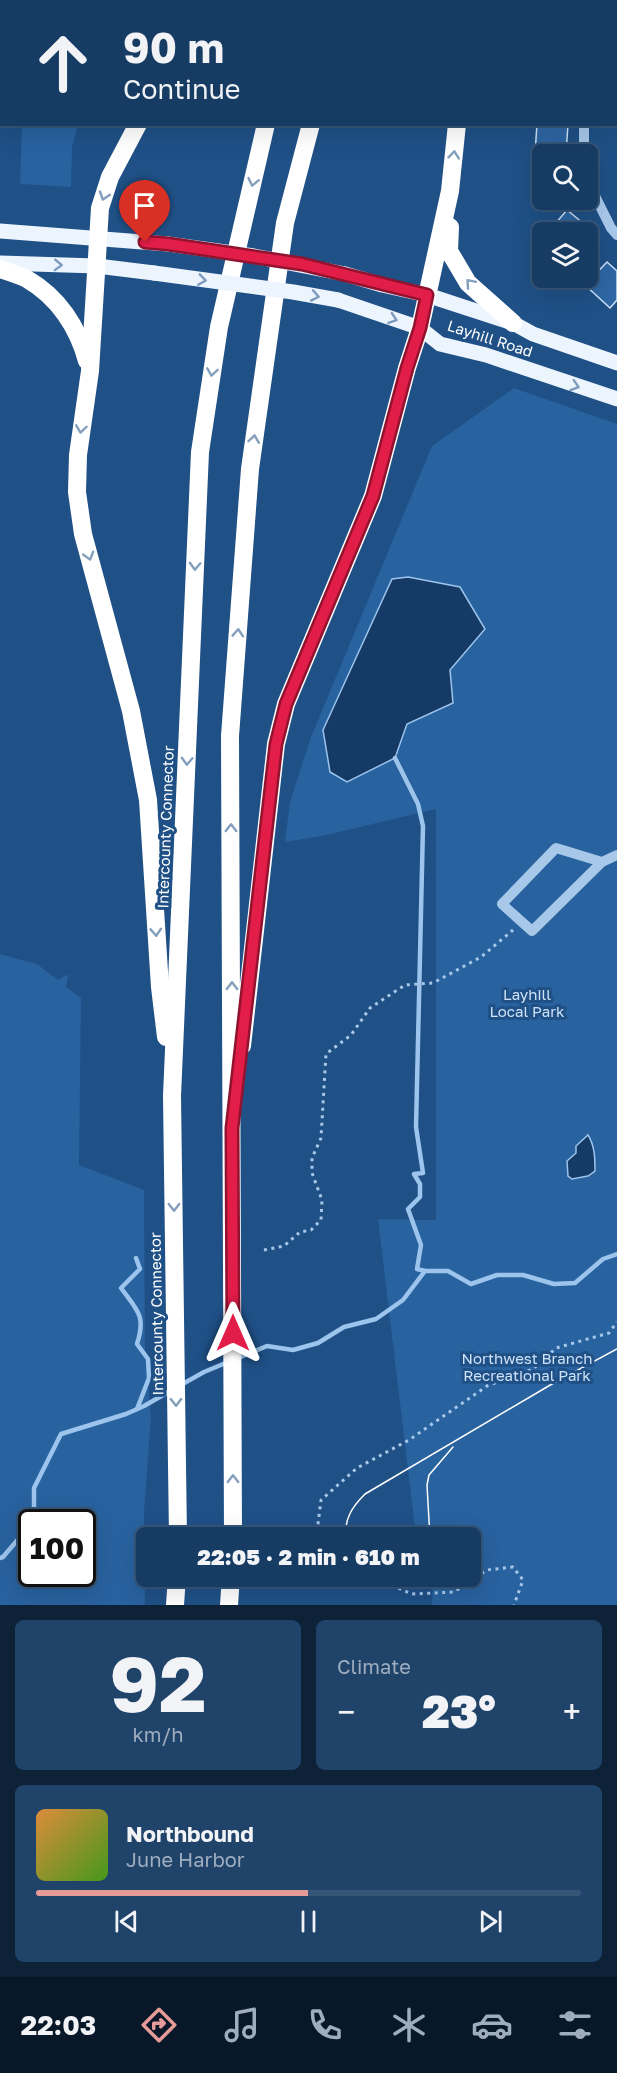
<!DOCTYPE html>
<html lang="en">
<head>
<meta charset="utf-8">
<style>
  body { margin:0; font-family:"Golos Text",sans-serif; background:#20436a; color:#f1f3f6; height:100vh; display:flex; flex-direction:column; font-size:22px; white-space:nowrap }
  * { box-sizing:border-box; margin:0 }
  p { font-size:20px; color:#9eadbf }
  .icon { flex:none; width:33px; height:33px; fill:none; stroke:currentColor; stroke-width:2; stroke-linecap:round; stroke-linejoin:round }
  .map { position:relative; height:1605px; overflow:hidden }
  .drawer { display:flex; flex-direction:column; gap:15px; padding:15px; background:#0d2137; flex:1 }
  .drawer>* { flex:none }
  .hud { position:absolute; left:0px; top:0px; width:618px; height:126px; box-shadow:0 6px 24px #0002,0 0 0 2px #365678; background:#173c64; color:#f1f3f6; overflow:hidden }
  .buttons { position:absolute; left:532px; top:144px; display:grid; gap:12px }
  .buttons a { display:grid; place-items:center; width:66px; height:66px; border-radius:9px; background:#173c64; box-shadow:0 6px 24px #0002,0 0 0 2px #365678; font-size:30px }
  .speed { position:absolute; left:18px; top:1509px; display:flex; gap:12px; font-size:30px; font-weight:700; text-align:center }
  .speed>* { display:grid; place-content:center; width:78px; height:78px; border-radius:50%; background:#173c64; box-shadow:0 6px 24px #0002,0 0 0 2px #365678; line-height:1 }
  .speed .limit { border:3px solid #111; border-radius:9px; background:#fff; color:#111 }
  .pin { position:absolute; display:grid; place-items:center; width:51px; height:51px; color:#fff; margin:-62px -26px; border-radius:50% 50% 50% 0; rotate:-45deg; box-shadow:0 0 6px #0007 }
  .pin .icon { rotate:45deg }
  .me { position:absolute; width:66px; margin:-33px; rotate:0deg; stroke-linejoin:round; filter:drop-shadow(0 0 4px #0008) }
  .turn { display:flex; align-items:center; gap:21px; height:126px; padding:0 24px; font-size:27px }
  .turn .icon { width:78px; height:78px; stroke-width:2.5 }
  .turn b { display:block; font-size:42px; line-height:51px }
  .big { font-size:45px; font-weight:800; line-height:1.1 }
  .drawer .card { flex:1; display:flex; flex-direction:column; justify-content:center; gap:9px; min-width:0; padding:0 21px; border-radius:9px; background:#20436a }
  .drawer .dial { align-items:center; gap:0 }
  .dial b { font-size:78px; line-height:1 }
  .song { display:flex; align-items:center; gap:18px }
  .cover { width:72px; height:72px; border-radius:9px; background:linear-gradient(135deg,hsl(30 70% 55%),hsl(100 70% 35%)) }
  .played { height:6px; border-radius:3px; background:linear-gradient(90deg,#e69b98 50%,#365678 50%) }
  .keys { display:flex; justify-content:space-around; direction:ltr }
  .heat { display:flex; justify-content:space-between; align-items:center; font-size:33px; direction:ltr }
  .drawer .tiles { flex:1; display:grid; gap:15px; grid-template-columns:1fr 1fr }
  .card:last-child { grid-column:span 2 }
  .trip { position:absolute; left:136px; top:1527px; width:345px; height:60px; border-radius:9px; background:#173c64; box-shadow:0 6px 24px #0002,0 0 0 2px #365678; font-weight:800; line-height:60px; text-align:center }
  .tab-bar { display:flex; height:96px; justify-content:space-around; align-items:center; background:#091828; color:#9eadbf }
  .tab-bar .icon { width:42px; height:42px }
  .tab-bar .selected { color:#e69b98 }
  .tab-bar b { font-size:27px; color:#f1f3f6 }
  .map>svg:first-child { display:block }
</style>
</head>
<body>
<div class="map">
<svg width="617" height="1605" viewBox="0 0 617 1605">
  <rect width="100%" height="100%" fill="#1f5086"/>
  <g fill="#28629f" fill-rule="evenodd">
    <path d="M22,125H78L72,147L71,187L20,184Z"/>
    <path d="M514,388L617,424V1605H432L433,1577L471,1576V1538L416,1537L378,1219L436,1220V809L322,836L285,842L290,802L311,737L432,446Z"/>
    <path d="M0,954L37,964L58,980L68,974L66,987L81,998L79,1165L144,1190L145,1348L151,1418L144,1512L145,1605H0ZM32,1522H82V1574H32Z"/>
  </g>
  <g fill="#153a65" stroke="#9cc4ec" stroke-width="1.5">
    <path d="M408,577L460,587L485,629L450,670L453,703L407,724L395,758L347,782L330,772L323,730L392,579Z"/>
    <path d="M588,1135C595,1146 595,1159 595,1171L588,1176L572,1179L568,1176L567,1161L576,1153V1146Z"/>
  </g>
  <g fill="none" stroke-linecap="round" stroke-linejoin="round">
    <g stroke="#9cc4ec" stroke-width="4.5">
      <path d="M395,758L418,804L423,826L416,1127L423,1173L414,1174L420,1184V1197L408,1209L421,1245L417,1269L425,1271"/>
      <path d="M136,1258L140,1269L121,1288C138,1311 146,1316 137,1344L148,1359L149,1378L137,1409"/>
      <path d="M236,1359L267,1346L293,1350L318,1343L344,1327L376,1319L403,1300L425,1271H448L471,1284L497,1275H523L554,1284L575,1283L603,1259L617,1254"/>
      <path d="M179,1386L204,1372L228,1362"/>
      <path d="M0,1558L3,1557L26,1530L34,1508V1488L61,1434L126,1414L144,1406L172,1390"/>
    </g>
  </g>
  <g fill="#2e67a4" stroke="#cde2f8" stroke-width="1.5">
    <path d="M537,124H568L566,154H535Z"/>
    <path d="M567,210L583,223L575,232H548Z"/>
    <path d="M607,262L617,271V300L610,308L585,285Z"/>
  </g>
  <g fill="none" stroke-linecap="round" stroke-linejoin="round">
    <g stroke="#a8c8ea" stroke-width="3" stroke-dasharray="3 4.5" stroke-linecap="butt">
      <path d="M563,0V2"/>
      <path d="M616,86L617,87"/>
      <path d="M264,1250L284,1246L300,1232L311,1230L321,1220L322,1200L312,1173V1158L321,1138L326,1054L351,1035L370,1008L405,985L433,983L481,957L513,930"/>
      <path d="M321,1538L317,1532L321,1500L357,1468L409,1440L487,1386L533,1369L556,1348L609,1333L617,1322"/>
      <path d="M371,1576L412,1594L454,1592L487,1570L513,1567L523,1580L514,1605"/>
    </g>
    <g stroke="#a8c8ea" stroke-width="10">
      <path d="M582,0L583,2"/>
      <path d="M616,58H617"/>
      <path d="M584,154V124"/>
      <path d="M588,182L611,228L617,235"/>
      <path d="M602,862L556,848L502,904L532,931L602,862L617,855"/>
    </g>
    <g stroke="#ecf4fe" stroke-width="15">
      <path d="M0,231L168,244"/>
      <path d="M0,263L97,266L154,273"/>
      <path d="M345,274L382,285L427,295L513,323L533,334L617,363"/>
      <path d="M338,300L420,328L440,344L486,355L617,399"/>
    </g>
    <g stroke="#fff" stroke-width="18">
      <path d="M201,2L202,0"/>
      <path d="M292,2L293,0"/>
      <path d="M343,2V0"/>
      <path d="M469,2V0"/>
      <path d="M138,124L110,177L100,208L90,371L78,455L77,492L83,534L131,711L148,800L160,987L166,1037"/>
      <path d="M450,227L449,251L468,283L513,323"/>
      <path d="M0,269C9,272 19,275 27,279C58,297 78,327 87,361"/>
      <path d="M242,1046L276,744L286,704L373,496L407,368L420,328L450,191L457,124"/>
      <path d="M178,1538L172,1096L200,452L219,327L266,124"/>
      <path d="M233,1538L230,736L250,469L285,223L311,124"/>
      <path d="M175,1605L177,1576"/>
      <path d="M229,1605L231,1576"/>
    </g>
    <g stroke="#fff" stroke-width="1.5">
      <path d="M346,1538C344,1519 352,1507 365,1494L552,1384L617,1349"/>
      <path d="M430,1538L427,1485L429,1475L453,1447"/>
    </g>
    <g stroke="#ecf4fe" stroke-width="15">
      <path d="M168,244L254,256L345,274"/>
      <path d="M154,273L293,292L338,300"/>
    </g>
  </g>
  <defs><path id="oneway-chevron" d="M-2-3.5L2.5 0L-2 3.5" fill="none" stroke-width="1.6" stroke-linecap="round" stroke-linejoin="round" transform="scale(1.5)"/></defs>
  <g stroke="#849fbc">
    <use href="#oneway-chevron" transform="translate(454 155) rotate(-84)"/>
    <use href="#oneway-chevron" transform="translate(253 182) rotate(102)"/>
    <use href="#oneway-chevron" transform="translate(104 196) rotate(108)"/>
    <use href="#oneway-chevron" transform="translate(470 283) rotate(-131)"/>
    <use href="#oneway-chevron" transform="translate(212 372) rotate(99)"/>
    <use href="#oneway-chevron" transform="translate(81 429) rotate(98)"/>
    <use href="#oneway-chevron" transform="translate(254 439) rotate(-82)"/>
    <use href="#oneway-chevron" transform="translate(89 556) rotate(74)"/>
    <use href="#oneway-chevron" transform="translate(195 566) rotate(92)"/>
    <use href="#oneway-chevron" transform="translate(238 633) rotate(-86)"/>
    <use href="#oneway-chevron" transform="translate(187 761) rotate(92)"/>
    <use href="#oneway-chevron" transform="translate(231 828) rotate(-90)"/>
    <use href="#oneway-chevron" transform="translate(156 932) rotate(86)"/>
    <use href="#oneway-chevron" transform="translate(232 986) rotate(-90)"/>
    <use href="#oneway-chevron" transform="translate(174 1207) rotate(89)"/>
    <use href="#oneway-chevron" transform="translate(176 1402) rotate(89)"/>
    <use href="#oneway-chevron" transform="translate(233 1479) rotate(-90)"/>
  </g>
  <g stroke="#7b9abc">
    <use href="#oneway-chevron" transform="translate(58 265) rotate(2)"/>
    <use href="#oneway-chevron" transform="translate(202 280) rotate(8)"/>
    <use href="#oneway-chevron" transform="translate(315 296) rotate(11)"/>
    <use href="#oneway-chevron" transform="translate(393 319) rotate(19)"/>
    <use href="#oneway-chevron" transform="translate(575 386) rotate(18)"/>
  </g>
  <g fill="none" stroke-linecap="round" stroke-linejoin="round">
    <g stroke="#92132f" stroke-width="15">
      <path id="route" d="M145,242L168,244L302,264L427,295L420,328L407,368L373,496L286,704L276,744L232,1128L233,1333"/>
    </g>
    <use href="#route" stroke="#e11d48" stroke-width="10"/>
  </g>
  <g text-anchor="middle" stroke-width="6" stroke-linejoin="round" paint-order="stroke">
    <g font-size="15" fill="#fff" stroke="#1f5086">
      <text transform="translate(490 339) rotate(18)" y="5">Layhill Road</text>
      <text transform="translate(166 827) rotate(-88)" y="5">Intercounty Connector</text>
      <text transform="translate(157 1314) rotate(-91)" y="5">Intercounty Connector</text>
    </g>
    <g font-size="15" fill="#cde2f8" stroke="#1f5086">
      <text x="527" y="1000">Layhill<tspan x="527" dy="17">Local Park</tspan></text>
      <text x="527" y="1364">Northwest Branch<tspan x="527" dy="17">Recreational Park</tspan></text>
    </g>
  </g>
</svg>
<div class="buttons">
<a><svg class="icon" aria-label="search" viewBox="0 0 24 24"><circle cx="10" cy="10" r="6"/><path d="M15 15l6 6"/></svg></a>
<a><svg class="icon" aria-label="layers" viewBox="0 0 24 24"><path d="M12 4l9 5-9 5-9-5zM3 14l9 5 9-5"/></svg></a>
</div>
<div class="speed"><div class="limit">100</div></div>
<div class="pin" style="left:145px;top:242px;background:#d93025"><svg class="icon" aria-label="arrive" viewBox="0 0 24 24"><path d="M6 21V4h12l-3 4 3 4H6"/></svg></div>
<svg class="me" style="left:233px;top:1333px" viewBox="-20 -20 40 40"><path d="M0-17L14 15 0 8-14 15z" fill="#e11d48" stroke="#fff" stroke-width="4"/></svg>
<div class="trip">22:05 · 2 min · 610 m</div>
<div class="hud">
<div class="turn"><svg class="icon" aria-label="ahead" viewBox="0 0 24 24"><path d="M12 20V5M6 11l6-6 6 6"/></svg><div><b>90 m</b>Continue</div></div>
</div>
</div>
<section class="drawer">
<div class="tiles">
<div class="card dial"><b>92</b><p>km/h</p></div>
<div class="card"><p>Climate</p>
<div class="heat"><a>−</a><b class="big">23°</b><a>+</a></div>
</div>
<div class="card">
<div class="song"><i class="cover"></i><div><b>Northbound</b><p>June Harbor</p></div></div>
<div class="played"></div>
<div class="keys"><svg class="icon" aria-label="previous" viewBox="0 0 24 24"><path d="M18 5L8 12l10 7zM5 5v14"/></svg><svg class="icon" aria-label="pause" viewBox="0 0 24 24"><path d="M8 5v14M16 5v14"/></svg><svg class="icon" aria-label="next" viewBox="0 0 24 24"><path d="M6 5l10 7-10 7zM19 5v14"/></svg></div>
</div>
</div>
</section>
<nav class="tab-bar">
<b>22:03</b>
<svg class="icon selected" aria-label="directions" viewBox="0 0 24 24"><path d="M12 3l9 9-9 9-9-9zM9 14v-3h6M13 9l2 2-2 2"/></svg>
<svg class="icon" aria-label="music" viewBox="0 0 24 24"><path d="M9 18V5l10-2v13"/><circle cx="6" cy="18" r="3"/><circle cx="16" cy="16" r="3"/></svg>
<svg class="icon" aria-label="phone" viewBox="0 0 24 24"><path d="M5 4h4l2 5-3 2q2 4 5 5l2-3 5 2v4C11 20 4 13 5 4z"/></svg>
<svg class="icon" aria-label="climate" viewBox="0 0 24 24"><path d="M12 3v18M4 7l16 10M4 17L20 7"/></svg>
<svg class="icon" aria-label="car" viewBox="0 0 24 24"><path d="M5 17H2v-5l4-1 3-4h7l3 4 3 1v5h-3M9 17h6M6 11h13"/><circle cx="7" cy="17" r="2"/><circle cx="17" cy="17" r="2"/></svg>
<svg class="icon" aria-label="filters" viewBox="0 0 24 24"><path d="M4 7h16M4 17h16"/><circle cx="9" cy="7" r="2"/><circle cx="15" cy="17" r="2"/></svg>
</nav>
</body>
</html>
